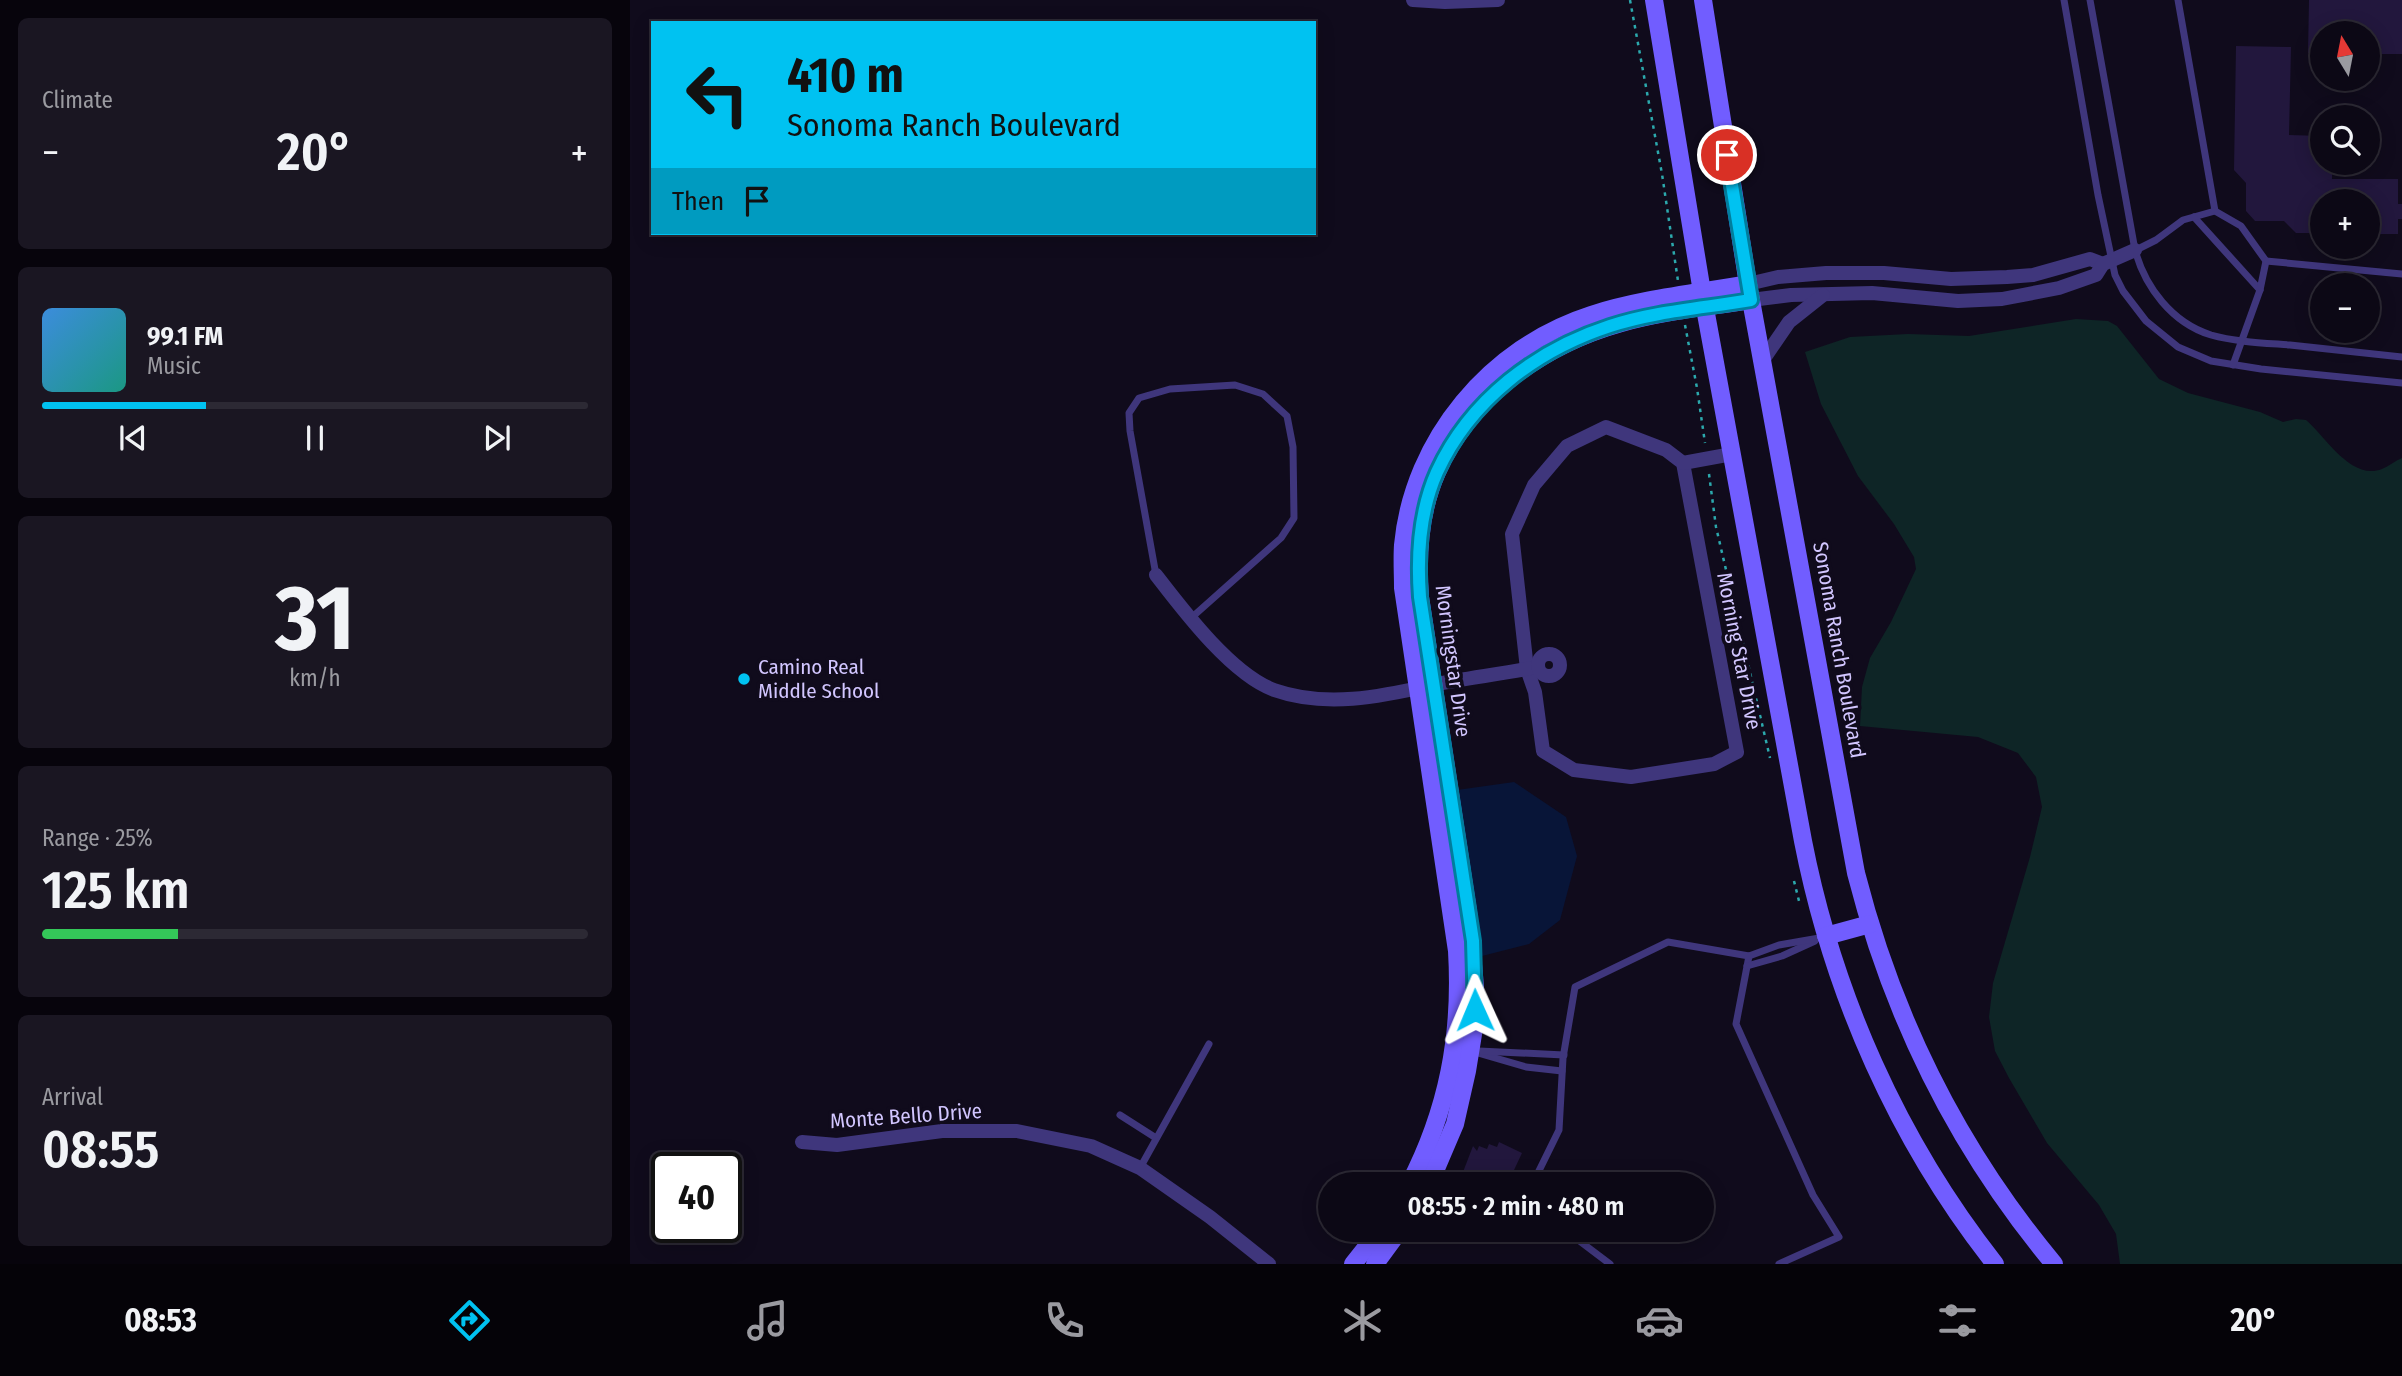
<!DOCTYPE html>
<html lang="en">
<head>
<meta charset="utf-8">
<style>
  body { margin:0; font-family:"Fira Sans Condensed",sans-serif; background:#1a1622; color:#f1f3f6; height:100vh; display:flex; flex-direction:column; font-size:26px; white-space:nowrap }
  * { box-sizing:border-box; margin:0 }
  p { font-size:23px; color:#9a9aa0 }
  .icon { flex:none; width:38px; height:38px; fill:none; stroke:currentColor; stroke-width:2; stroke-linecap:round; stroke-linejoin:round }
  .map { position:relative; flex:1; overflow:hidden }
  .sheet { display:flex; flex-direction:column; gap:18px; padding:18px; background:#07040c; width:630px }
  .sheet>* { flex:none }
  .guide { position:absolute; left:21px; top:21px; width:665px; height:214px; border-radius:0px; box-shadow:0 4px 18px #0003,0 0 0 2px #2c2934; background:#00c2f1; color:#111; overflow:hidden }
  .needle { width:46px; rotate:350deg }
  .tools { position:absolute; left:1680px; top:21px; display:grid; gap:14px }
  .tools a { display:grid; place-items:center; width:70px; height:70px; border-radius:50%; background:#0c0815; box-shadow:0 4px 18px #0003,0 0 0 2px #2c2934; font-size:35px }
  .speed { position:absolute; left:21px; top:1152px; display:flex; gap:14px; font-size:35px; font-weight:700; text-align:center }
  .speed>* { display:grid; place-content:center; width:91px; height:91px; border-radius:50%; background:#0c0815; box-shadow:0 4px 18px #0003,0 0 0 2px #2c2934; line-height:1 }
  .speed .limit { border:4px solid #111; border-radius:10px; background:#fff; color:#111 }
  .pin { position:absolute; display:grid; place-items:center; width:60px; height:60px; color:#fff; margin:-30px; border:4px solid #fff; border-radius:50%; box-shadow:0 2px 7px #0007 }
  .me { position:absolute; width:77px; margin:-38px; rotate:359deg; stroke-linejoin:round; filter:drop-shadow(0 0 5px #0008) }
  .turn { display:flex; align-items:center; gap:24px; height:147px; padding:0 21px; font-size:32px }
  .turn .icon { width:91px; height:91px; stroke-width:2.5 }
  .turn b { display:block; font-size:49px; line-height:60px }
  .then { display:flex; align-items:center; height:66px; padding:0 21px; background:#0003; gap:14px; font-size:26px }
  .big { font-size:52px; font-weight:600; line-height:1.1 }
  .sheet .card { flex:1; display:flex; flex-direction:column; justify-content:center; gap:10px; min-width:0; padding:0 24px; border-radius:10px; background:#1a1622 }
  .sheet .dial { align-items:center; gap:0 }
  .dial b { font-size:91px; line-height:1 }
  .song { display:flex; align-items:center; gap:21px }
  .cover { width:84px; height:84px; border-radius:10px; background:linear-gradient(135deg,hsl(210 70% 55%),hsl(170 70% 35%)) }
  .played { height:7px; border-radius:4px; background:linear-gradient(90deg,#00c2f1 30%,#2c2934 30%) }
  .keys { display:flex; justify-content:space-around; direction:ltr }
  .heat { display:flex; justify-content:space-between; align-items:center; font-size:38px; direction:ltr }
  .charge { height:10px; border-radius:5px; background:linear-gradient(90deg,#34c759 25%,#2c2934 0) }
  .trip { position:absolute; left:688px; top:1172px; width:396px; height:70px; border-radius:35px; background:#0c0815; box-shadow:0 4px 18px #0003,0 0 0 2px #2c2934; font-weight:600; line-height:70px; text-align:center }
  .tab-bar { display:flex; height:112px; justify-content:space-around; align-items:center; background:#050308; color:#9a9aa0 }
  .tab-bar .icon { width:49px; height:49px }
  .tab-bar .on { color:#00c2f1 }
  .tab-bar b { font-size:32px; color:#f1f3f6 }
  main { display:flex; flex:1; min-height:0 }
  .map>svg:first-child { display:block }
</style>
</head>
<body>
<main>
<section class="sheet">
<div class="card"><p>Climate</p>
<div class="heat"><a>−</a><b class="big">20°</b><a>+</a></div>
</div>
<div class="card">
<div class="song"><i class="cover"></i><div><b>99.1 FM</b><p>Music</p></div></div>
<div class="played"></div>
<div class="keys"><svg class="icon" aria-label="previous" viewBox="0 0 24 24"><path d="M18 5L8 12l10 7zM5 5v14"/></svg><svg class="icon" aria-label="pause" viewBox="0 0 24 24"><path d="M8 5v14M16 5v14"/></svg><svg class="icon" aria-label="next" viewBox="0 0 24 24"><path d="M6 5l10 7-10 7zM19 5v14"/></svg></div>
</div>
<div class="card dial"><b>31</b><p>km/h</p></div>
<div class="card"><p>Range · 25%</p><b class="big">125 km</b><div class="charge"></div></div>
<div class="card"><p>Arrival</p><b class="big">08:55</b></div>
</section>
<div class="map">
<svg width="1772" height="1264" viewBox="0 0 1772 1264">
  <rect width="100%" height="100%" fill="#100b1c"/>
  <path fill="#0e2526" d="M1446,319L1478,321L1487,326L1529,379L1558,393L1630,412L1653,422L1666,419L1676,420C1696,437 1721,481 1752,469C1759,466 1765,461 1772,458V1264H1490L1486,1234L1469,1205L1417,1143L1379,1078L1365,1051L1359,1017L1363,983L1400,857L1412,807L1406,777L1388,753L1348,737L1230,726L1232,687L1240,658L1261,622L1286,569L1284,557L1264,524L1228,476L1191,404L1175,352L1220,337L1278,334L1339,336Z"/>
  <path fill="#081538" d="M884,782L936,817L947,856L930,920L899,944L852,956L827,790Z"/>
  <g fill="#22173d">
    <path d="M1679,0H1772V54H1738V33H1692V53H1678Z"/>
    <path d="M1606,46L1661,47L1659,135L1692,136V163H1702V179H1768V204H1772V219H1768V234H1738V201H1692V233H1666L1654,221H1625L1616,211V183L1604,170Z"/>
    <path d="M869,1142L892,1153L877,1185H828L843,1146L847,1151L849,1146L857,1149L859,1144L867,1147Z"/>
  </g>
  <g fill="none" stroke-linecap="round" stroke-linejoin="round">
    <g stroke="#2ca9ad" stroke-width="2.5" stroke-dasharray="3.5 5" stroke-linecap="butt">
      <path d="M1000,0L1032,174L1048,281"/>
      <path d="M1055,325L1067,388L1075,443"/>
      <path d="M1079,474L1086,527L1140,758"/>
      <path d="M1164,881L1170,905"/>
    </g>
    <g stroke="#3f367c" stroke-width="7">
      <path d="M1434,0L1468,195L1485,275L1493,291L1516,321L1548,347L1581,361L1631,369L1772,383"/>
      <path d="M1460,0L1505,250C1515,287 1542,323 1581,335C1606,342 1634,343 1660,345C1697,349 1735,353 1772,357"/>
      <path d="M1548,0L1585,211"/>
      <path d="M1564,217L1630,290"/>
      <path d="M1506,250L1526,240L1553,220L1585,211L1611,226L1636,261L1630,290L1603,365"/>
      <path d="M1636,261L1772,274"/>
      <path d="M526,575L500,431L499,413L509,398L540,389L605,385L633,394L657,416L663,447L664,518L651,538L560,619"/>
      <path d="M1119,956L1106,1024L1183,1195L1209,1237L1149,1264"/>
      <path d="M1117,966L1152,956L1185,941"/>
      <path d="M841,1051L896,1067L932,1071"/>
      <path d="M849,1051L934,1055"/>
      <path d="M490,1115L526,1138"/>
      <path d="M510,1168L579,1044"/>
      <path d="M902,1185L929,1130L933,1058L945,987L1038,942L1119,956L1149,945L1195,937"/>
      <path d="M935,1230L980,1264"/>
    </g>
    <g stroke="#3f367c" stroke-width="14">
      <path d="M783,0L815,2L868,0"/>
      <path d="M1118,284L1148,277L1196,273H1254L1321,279L1377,277L1403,275L1460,259L1473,264"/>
      <path d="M1121,300L1161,295L1242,293L1328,301L1372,299L1429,288L1466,275L1473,264L1505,250"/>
      <path d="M1133,360L1159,322L1193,295"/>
      <path d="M976,427L1036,450L1053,463L1107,752L1084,764L1001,777L944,770L913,751L905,692L897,669L882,534L904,485L937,446Z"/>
      <path d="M1053,463L1102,454"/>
      <path d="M526,575C553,610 601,674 644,690C695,708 750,697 802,685C837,678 872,674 907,667"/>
      <circle cx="919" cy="665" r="11"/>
      <path d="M172,1142L207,1145L312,1131H387L461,1146L510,1168L580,1217L639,1264"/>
    </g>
    <g stroke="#715dff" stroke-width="18">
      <path d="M1024,0L1072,292L1173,841C1203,994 1268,1141 1365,1264"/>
      <path d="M1073,0L1118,284L1226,873C1263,1018 1328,1149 1424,1264"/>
      <path d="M1196,936L1240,924"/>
      <path d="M779,1185C818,1110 832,1035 827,951L773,588C773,574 772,559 773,545C783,439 861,347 961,315C1010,299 1067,293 1118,284"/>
      <path d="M799,1185L825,1124L837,1071L844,1028L845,986L838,911L790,597C787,557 790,510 807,472C841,396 912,345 991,323C1033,311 1078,307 1121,300"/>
      <path d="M723,1264L750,1230"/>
      <path d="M745,1264L770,1230"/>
    </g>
  </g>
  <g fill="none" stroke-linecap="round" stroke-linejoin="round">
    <g stroke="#007e9d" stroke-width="18">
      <path id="route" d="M845,1010L843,941L790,597C787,557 790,510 807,472C840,400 906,350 980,326C1026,311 1075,308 1121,300L1097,155"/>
    </g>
    <use href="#route" stroke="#00c2f1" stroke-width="12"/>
  </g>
  <circle fill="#00c2f1" stroke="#100b1c" stroke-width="2.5" cx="114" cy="679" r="7"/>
  <g text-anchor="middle" stroke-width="7" stroke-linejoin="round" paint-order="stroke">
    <g font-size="21" fill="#d2c6ff" stroke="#100b1c">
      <text transform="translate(1209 650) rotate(80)" y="7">Sonoma Ranch Boulevard</text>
      <text transform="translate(1109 651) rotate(79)" y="7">Morning Star Drive</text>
      <text transform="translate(823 661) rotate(82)" y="7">Morningstar Drive</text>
      <text transform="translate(276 1116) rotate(-4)" y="7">Monte Bello Drive</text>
    </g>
    <g font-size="21" fill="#d2c6ff" stroke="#100b1c" text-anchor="start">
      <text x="128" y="674">Camino Real<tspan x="128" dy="24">Middle School</tspan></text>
    </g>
  </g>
</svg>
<div class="tools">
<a><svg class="needle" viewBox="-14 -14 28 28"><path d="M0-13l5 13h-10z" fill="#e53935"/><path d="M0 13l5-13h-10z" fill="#9a9aa0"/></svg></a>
<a><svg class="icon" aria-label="search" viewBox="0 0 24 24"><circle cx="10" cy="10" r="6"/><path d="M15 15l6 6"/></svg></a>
<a>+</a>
<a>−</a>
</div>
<div class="speed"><div class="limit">40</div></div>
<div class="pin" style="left:1097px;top:155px;background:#d93025"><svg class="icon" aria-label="arrive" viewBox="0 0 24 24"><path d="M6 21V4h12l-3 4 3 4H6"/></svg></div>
<svg class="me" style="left:845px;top:1010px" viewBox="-20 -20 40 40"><path d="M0-17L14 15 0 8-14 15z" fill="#00c2f1" stroke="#fff" stroke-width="4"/></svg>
<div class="trip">08:55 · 2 min · 480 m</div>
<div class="guide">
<div class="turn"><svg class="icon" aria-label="left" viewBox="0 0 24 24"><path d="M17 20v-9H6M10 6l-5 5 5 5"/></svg><div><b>410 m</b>Sonoma Ranch Boulevard</div></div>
<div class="then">Then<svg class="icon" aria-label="arrive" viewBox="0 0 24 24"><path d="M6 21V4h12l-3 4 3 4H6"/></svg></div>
</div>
</div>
</main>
<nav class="tab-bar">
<b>08:53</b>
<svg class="icon on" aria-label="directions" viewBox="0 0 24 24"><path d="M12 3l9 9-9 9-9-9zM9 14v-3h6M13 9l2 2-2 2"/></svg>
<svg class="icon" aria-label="music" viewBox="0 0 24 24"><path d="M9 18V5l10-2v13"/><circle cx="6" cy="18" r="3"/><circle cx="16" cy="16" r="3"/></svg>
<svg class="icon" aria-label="phone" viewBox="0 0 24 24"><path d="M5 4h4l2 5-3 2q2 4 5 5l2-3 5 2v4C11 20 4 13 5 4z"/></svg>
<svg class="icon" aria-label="climate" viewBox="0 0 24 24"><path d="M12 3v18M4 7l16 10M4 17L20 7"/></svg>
<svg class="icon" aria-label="car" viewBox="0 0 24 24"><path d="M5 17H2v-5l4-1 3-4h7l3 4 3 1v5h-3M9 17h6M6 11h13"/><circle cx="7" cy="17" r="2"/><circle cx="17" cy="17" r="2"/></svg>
<svg class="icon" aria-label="filters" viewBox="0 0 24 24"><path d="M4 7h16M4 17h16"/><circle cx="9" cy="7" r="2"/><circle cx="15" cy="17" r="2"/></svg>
<b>20°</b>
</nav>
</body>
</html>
